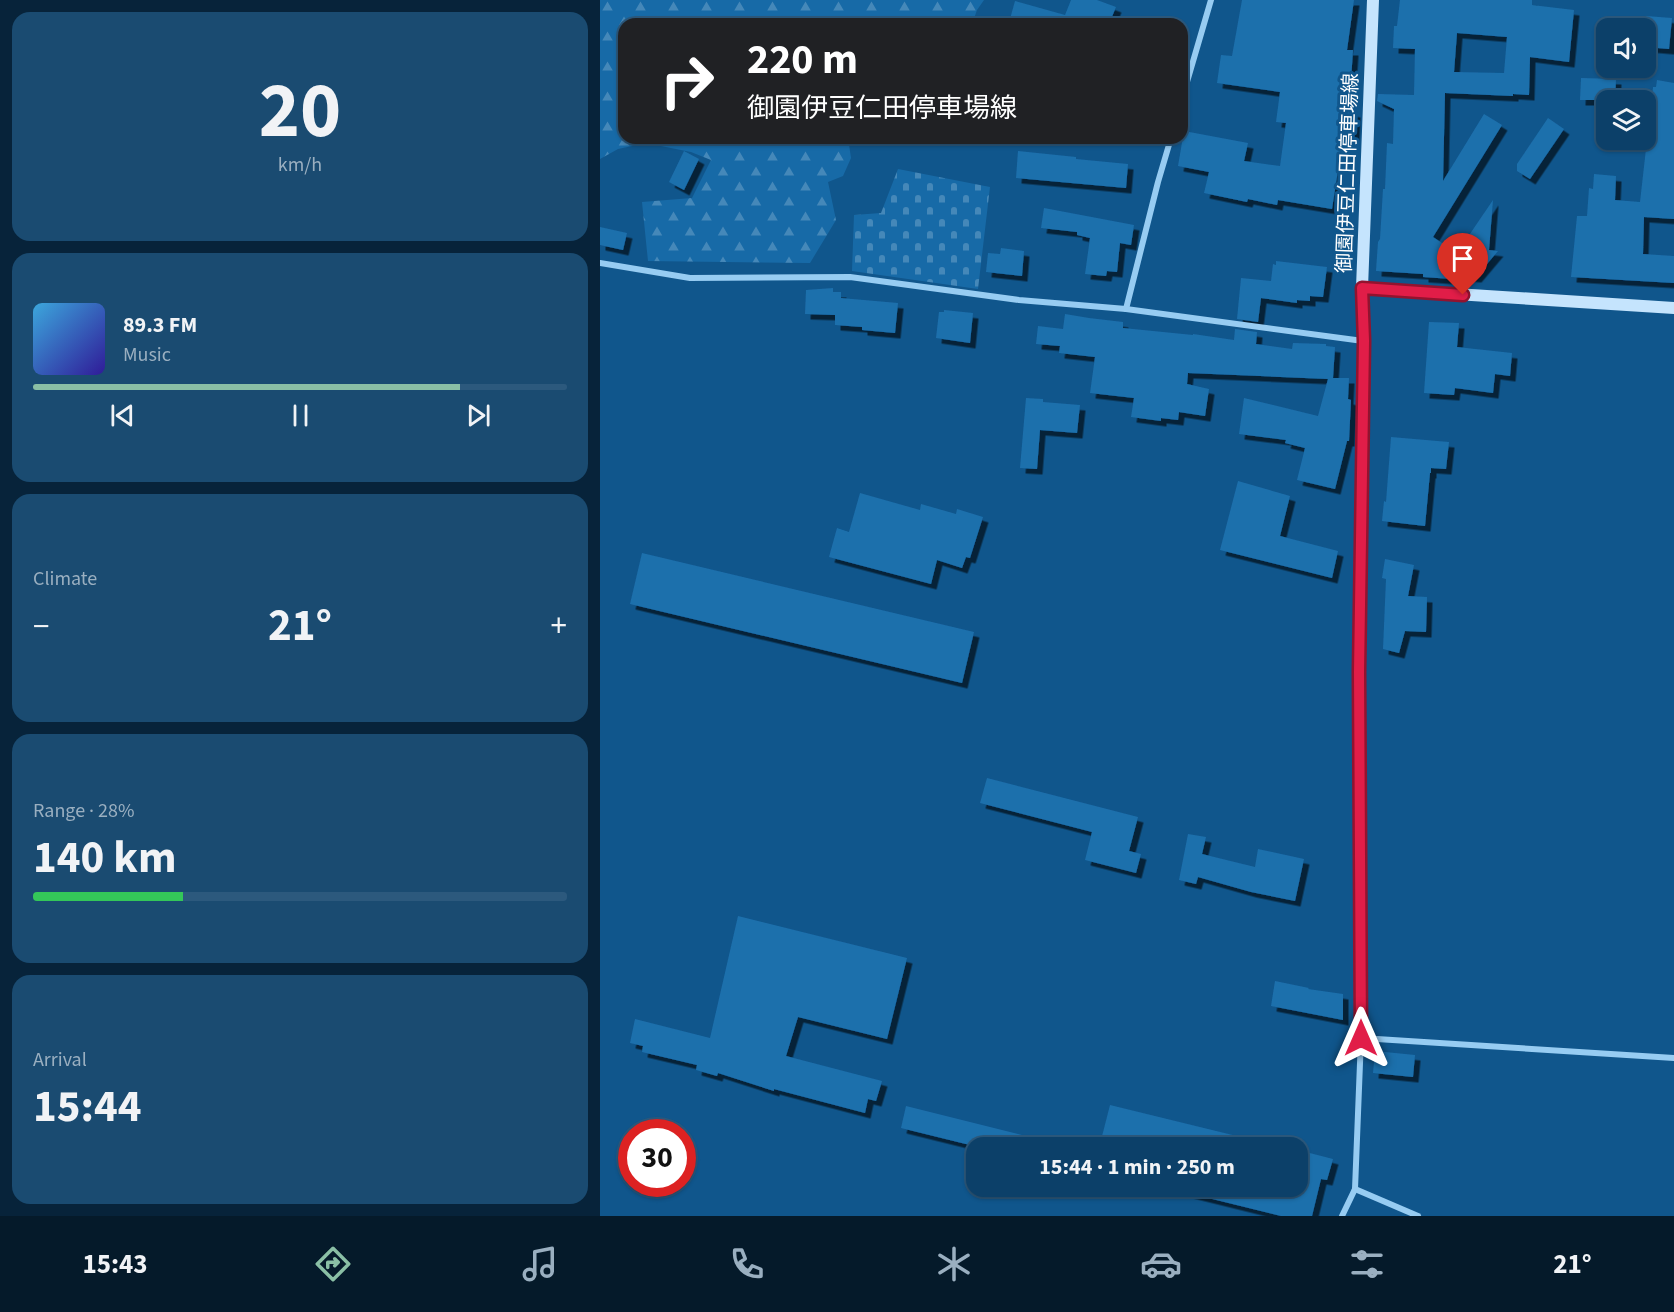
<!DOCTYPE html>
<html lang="en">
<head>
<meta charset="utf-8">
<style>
  body { margin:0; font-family:"Source Sans 3","Noto Sans JP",sans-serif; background:#1a4b71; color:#f1f3f6; height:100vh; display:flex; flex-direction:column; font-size:22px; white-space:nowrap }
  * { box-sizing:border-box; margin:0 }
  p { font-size:20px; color:#9aafc0 }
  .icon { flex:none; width:33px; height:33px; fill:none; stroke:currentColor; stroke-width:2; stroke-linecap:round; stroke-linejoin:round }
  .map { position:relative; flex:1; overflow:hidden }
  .panel { display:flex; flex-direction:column; gap:12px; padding:12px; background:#07233a; width:600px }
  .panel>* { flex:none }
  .banner { position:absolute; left:18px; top:18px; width:570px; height:126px; border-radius:18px; box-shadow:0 2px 4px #0004,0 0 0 2px #2c597d; background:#202124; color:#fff; overflow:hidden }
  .fabs { position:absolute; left:996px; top:18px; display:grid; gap:12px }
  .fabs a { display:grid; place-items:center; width:60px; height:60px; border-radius:12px; background:#0c4069; box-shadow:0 2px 4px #0004,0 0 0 2px #2c597d; font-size:30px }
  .speed { position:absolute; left:18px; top:1119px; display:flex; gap:12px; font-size:30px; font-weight:700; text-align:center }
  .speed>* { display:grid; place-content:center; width:78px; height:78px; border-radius:50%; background:#0c4069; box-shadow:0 2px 4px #0004,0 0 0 2px #2c597d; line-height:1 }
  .speed .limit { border:9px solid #d22; background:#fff; color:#111 }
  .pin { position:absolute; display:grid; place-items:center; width:51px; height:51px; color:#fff; margin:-62px -26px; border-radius:50% 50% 50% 0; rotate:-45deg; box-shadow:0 0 6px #0007 }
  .pin .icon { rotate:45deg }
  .me { position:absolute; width:66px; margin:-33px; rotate:0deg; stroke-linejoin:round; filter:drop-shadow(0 0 4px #0008) }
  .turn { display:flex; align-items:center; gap:21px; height:126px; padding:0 30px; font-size:27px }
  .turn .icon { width:78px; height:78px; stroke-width:2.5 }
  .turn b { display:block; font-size:42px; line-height:51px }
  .big { font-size:45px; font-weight:700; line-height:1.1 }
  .panel .widget { flex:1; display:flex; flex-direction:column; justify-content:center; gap:9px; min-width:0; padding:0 21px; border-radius:18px; background:#1a4b71 }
  .panel .dial { align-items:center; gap:0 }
  .dial b { font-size:78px; line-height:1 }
  .song { display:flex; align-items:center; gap:18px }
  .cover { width:72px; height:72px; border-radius:9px; background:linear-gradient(135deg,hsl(200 70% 55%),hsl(250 70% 35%)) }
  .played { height:6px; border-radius:3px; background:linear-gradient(90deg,#8abfa5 80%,#2c597d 80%) }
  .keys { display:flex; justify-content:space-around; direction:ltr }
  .heat { display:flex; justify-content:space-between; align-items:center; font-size:33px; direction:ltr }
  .charge { height:9px; border-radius:4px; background:linear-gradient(90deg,#34c759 28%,#2c597d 0) }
  .trip { position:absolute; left:366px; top:1137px; width:342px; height:60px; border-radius:18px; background:#0c4069; box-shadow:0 2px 4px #0004,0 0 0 2px #2c597d; font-weight:700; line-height:60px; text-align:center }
  .menu { display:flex; height:96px; justify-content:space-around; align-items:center; background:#051a2a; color:#9aafc0 }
  .menu .icon { width:42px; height:42px }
  .menu .active { color:#8abfa5 }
  .menu b { font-size:27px; color:#f1f3f6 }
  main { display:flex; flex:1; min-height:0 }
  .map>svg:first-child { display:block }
</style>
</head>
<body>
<main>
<section class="panel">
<div class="widget dial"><b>20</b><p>km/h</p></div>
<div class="widget">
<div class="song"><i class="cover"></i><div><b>89.3 FM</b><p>Music</p></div></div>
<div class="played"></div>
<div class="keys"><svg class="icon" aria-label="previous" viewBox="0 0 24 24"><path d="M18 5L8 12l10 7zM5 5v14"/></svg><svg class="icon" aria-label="pause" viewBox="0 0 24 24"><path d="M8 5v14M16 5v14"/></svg><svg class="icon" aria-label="next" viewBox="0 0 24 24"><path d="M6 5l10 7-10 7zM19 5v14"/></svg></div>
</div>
<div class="widget"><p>Climate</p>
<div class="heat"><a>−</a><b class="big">21°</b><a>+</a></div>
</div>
<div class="widget"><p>Range · 28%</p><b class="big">140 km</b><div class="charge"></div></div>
<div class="widget"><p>Arrival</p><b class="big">15:44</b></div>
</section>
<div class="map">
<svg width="1074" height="1216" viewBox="0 0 1074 1216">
  <defs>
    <pattern id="forest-firs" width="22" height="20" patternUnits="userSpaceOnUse" patternTransform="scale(1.5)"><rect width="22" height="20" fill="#176aa7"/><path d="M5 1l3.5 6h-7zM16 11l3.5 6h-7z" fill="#4588b9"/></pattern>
    <pattern id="cemetery-stones" width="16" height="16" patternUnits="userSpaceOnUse" patternTransform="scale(1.5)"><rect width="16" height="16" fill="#176aa7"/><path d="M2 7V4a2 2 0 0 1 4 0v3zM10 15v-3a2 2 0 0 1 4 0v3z" fill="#4588b9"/></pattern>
    <filter id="shadow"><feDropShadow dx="5.5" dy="5.5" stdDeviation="0" flood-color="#0009"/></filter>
  </defs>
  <rect width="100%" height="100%" fill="#10568c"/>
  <path fill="url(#forest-firs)" d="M0,0H384L377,10L372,24H24V138H248L251,158L243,176L228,182L236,220L210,263L48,261L42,202L92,198L111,160L91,152L46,143L18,149L0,159Z"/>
  <path fill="url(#cemetery-stones)" d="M298,169L390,187L378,289L252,271L254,215L281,213Z"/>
  <g fill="#1d6fac" fill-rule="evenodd" filter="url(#shadow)">
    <path d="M471,0H497L516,7L509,24H427L410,19L415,1L465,15Z"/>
    <path d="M642,0H754L747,50H753L749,111L755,112L754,134L752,138L750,152L741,151L732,209L678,200L677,205L648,199L647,202L604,193L609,172L578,166L584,131L648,143L644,161L680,166L686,123L676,122L680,92L617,83L621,55L632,56Z"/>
    <path d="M800,0H932V5L974,10L969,62L930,57L929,95L913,94V96L845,93L843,181L884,114L902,125L833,237L857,253L893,200L889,250L898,251L876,277L867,276L866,280L823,277V274L776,271L778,242L780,239L783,189H785L787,143L793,144L794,109L777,101L778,94L814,95L815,49L793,48L794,26H797ZM857,33L907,37L904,73L854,72Z"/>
    <path d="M1046,16L1072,18L1069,49L1046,47Z"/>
    <path d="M981,78L1016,79L1015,100H980Z"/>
    <path d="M1057,80L1074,83V219L1044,217L1043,254L1074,256V283L971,277L977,216H987L989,188L993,189L994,174L1016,176L1015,200L1040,202L1047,140H1049L1053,87H1056Z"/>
    <path d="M948,118L964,129L930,179L917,171V164Z"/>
    <path d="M84,151L99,159L84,190L69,182Z"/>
    <path d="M418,151L476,157V159L528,164L526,188L416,178Z"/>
    <path d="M444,208L534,225L531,245L520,243L517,272L507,271L506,276L485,274L490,238L477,235V232L441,228Z"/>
    <path d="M0,227L27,233L23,250L0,245Z"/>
    <path d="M401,248L424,251L422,276L386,272L388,253L400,254Z"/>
    <path d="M676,261L727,267L723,297L710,296V301L697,300V303L661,298L658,322L637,319L641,278L671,281L673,264L676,265Z"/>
    <path d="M233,288V292H241V298L298,303L295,333L262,330V327L235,325V315L205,314L206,290Z"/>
    <path d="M344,310L373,313L370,343L336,338L339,312H344Z"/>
    <path d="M465,314L489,318L523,322V328L593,335V334L634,340L635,329L657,332L656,344L692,349L693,343L726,344V346L735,347L733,378H749L748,399L751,400L749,441H747L735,489L697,480L705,448L685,443L686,440L639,434L644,398L718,416L728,379L588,373L587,384L609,389L605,416L579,412L578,420L561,418V421L531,417L534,398L490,393L495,357L459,353L460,346L436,344L438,326L463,329Z"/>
    <path d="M829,322L859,323L857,347L912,353L910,376L895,374L893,393L855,388L854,395L824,393Z"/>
    <path d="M426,398L443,399V402L480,405L477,433L440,430L437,469L420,468Z"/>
    <path d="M791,437L849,442L846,469L831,468V473H830L825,526L782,521L784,501L786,502Z"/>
    <path d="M638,481L690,496L680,536L738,551L732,578L620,550Z"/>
    <path d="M260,493L320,510L321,504L356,514L357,509L383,517L370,558L366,557L362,568L337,560L331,584L229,557L237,528L249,532Z"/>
    <path d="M42,553L374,632L362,683L30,604Z"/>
    <path d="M785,559L814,565L808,596L827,597L826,632L805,631L799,653L783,649L786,579L782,578Z"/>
    <path d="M387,778L538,817L529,851L541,854L536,873L485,860L492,832L380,803Z"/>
    <path d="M588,834L606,837L602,854L655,867L658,849L704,859L695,901L651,892L598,877L596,884L579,880Z"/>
    <path d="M138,916L307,958L287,1039L198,1017L186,1056L282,1081L276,1101L268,1099L265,1113L174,1089V1091L118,1073L117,1076L96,1070L97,1065L42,1052L43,1046L30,1043L35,1019L110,1038Z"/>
    <path d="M675,981L709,988L708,989L743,994V1020L671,1006Z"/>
    <path d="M775,1051L815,1055L813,1077L773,1073Z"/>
    <path d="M510,1105L657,1141V1148H499Z"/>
    <path d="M306,1106L446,1141V1148H382L301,1128Z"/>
    <path d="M698,1150L733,1159L727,1180L721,1179L712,1216H681L588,1193V1186H698Z"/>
  </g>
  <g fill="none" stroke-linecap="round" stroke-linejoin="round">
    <g stroke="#97ccf2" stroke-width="6">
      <path d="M582,99L611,0"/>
      <path d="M0,263L90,278L250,277L419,300L526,309L763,341"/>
      <path d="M526,309L558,182L571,138"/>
      <path d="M761,1038L1074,1058"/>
      <path d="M755,1189L818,1216"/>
      <path d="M742,1216L755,1189L761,1038L759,672L763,341L762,288"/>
    </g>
    <path stroke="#c5e4fd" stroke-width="12" d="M773,0L762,288L1074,308"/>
  </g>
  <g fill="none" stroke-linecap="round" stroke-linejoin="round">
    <g stroke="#92132f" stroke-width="15">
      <path id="route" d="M761,1038L759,672L764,341L762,288L863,295"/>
    </g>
    <use href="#route" stroke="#e11d48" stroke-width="10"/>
  </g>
  <g text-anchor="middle" stroke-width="6" stroke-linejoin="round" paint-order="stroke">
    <g font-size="20" fill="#fff" stroke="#10568c">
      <text transform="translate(747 173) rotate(-88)" y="7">御園伊豆仁田停車場線</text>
    </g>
  </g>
</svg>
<div class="fabs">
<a><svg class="icon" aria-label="sound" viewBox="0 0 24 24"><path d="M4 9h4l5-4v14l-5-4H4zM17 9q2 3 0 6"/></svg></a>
<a><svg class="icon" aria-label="layers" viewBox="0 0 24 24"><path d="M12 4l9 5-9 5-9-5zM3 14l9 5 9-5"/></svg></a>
</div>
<div class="speed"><div class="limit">30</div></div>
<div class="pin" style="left:863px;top:295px;background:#d93025"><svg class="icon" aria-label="arrive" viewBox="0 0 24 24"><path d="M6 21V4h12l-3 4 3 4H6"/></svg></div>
<svg class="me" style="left:761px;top:1038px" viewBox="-20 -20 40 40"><path d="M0-17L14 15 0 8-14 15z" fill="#e11d48" stroke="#fff" stroke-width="4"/></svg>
<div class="trip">15:44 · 1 min · 250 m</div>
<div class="banner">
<div class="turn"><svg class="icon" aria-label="right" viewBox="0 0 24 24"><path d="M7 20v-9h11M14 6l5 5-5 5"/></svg><div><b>220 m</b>御園伊豆仁田停車場線</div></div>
</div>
</div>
</main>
<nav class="menu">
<b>15:43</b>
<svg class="icon active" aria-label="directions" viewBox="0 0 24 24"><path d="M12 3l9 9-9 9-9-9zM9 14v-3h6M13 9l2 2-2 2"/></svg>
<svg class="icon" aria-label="music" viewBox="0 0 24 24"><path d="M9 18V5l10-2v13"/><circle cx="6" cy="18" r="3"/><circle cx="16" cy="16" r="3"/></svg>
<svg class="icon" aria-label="phone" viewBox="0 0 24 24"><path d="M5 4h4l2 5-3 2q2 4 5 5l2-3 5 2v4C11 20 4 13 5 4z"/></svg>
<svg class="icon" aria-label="climate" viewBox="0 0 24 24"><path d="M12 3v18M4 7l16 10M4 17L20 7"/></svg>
<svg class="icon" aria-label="car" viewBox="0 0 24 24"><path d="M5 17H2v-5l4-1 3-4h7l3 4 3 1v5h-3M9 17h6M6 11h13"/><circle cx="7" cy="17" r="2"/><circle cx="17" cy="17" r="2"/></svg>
<svg class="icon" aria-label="filters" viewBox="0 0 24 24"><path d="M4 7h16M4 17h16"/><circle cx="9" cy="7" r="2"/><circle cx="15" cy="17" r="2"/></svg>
<b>21°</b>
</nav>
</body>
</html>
